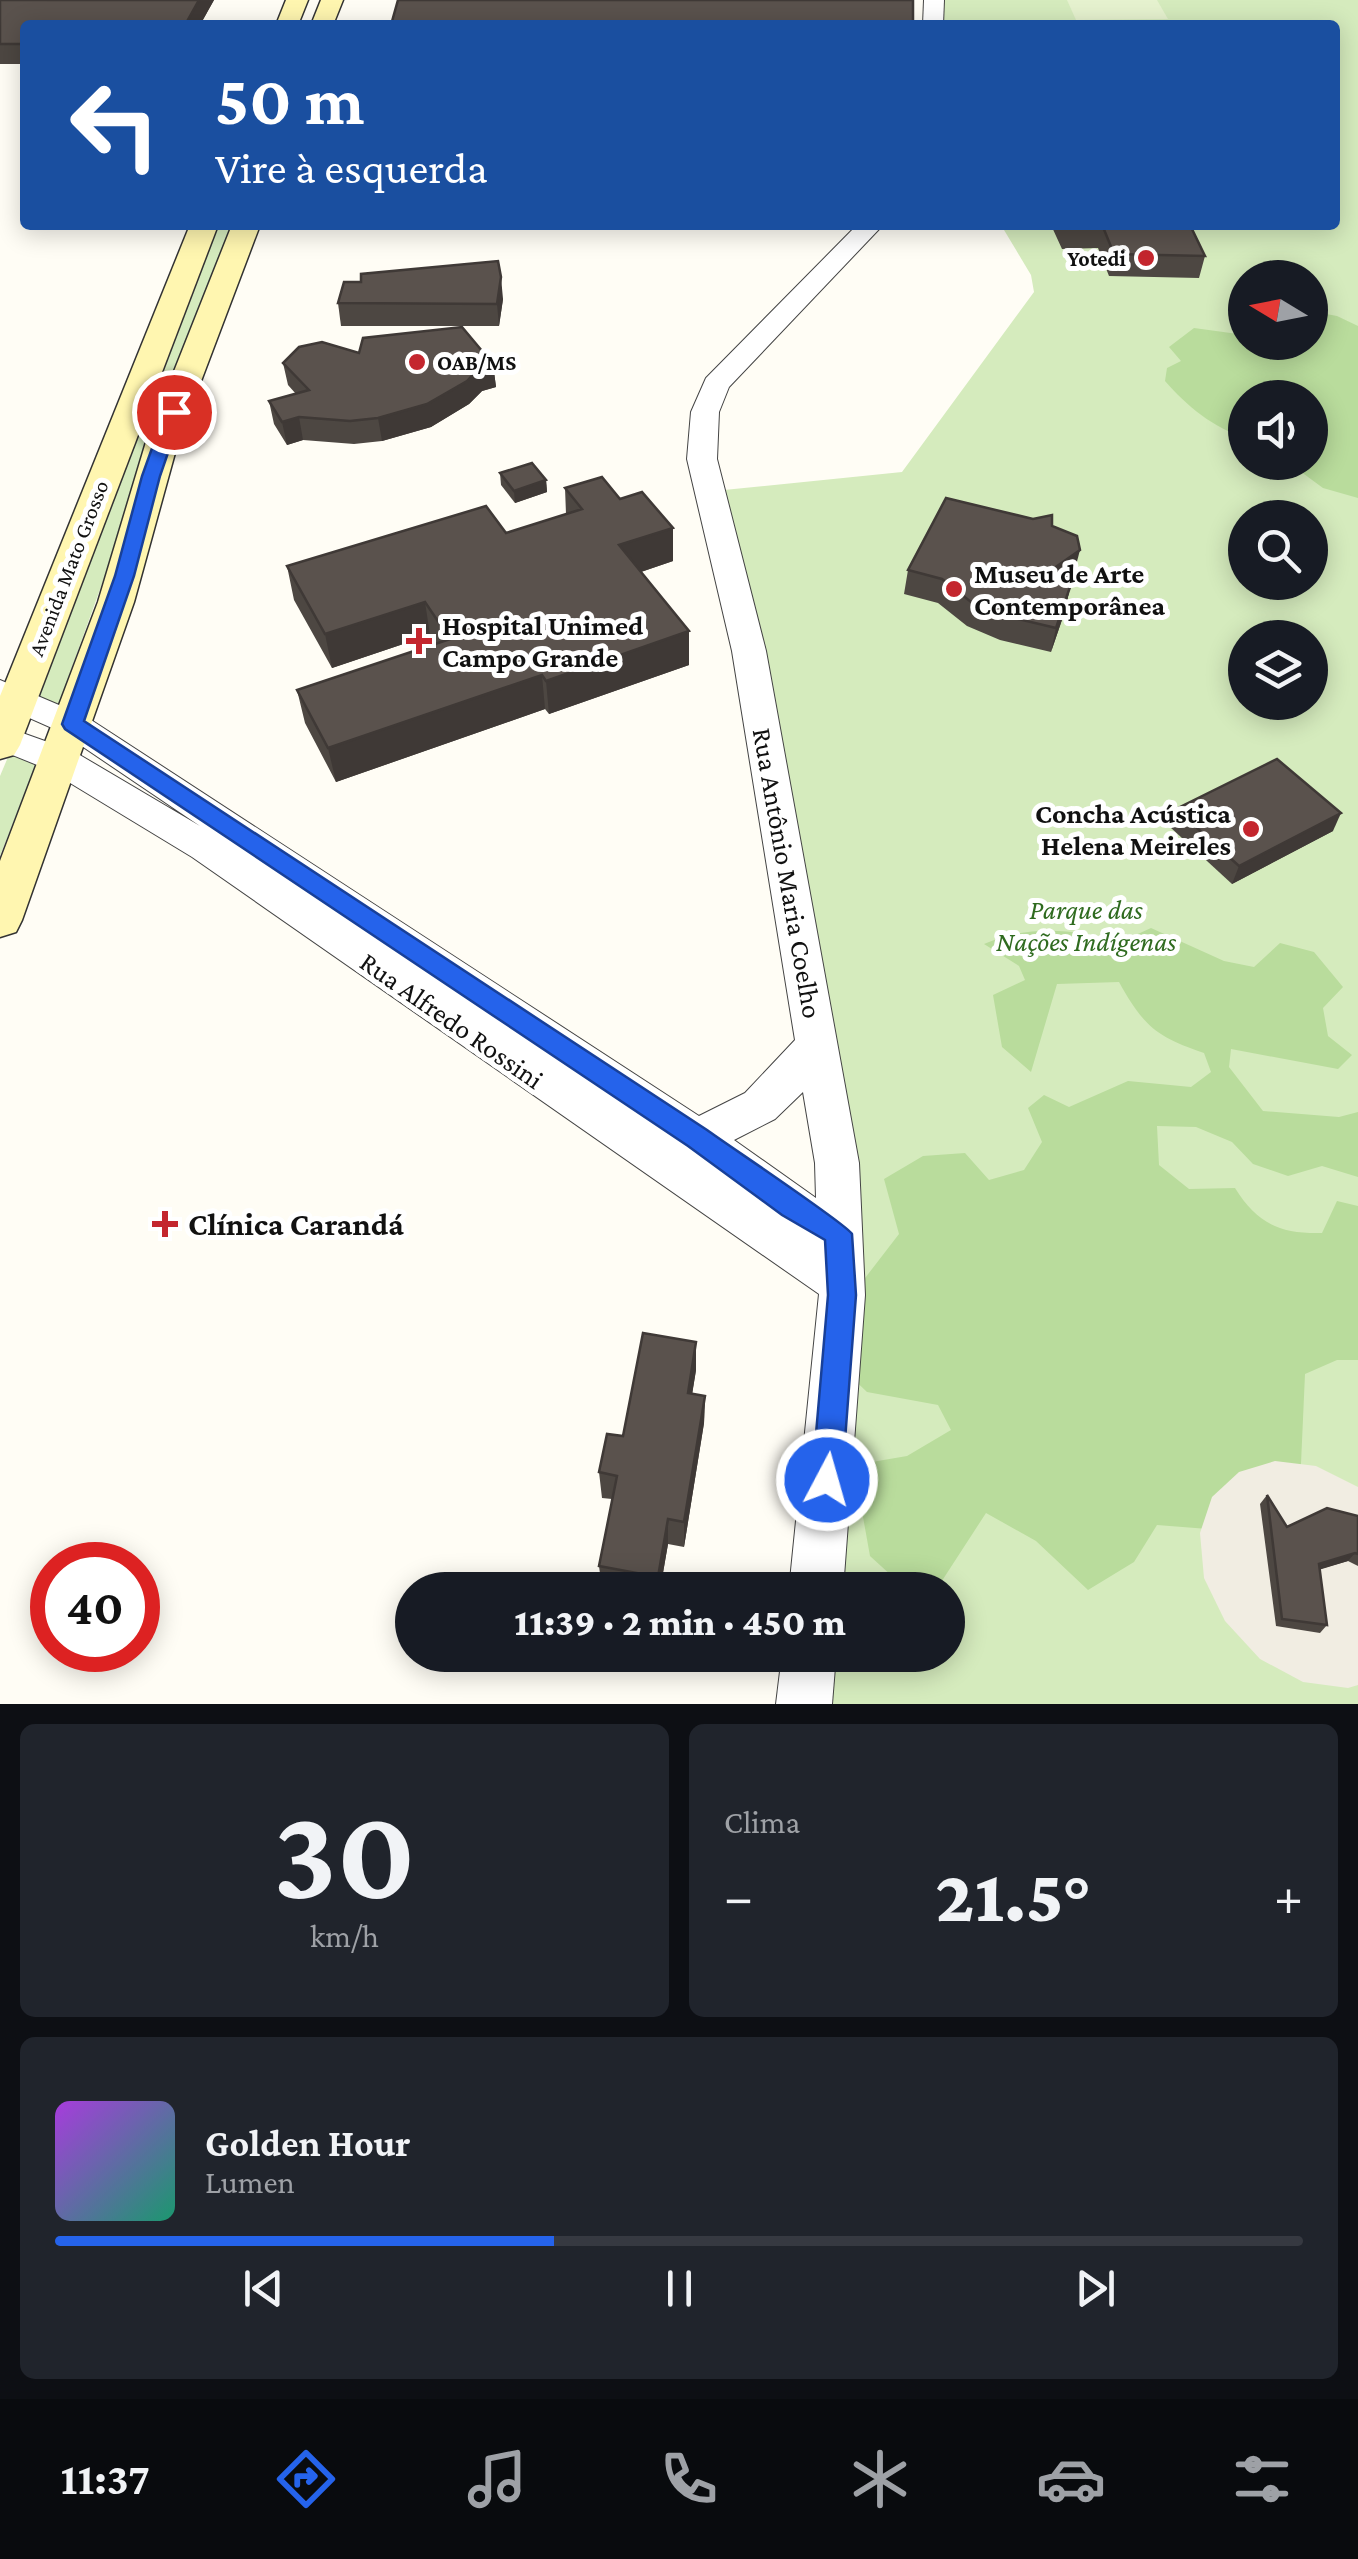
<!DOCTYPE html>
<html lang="pt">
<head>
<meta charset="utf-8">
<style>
  body { margin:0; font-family:"Crimson Pro",serif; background:#20242c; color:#f1f3f6; height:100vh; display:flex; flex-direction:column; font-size:38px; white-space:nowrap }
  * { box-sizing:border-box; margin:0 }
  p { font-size:32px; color:#9ea1a6 }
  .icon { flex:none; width:55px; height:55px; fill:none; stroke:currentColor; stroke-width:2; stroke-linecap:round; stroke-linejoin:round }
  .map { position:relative; height:1704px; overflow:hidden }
  .drawer { display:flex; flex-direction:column; gap:20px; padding:20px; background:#0d0f14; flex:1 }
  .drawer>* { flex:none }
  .guide { position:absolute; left:20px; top:20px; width:1320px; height:210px; border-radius:10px; box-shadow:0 5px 25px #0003; background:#1a4fa0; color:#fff; overflow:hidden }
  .needle { width:65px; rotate:280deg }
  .tools { position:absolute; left:1228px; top:260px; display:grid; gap:20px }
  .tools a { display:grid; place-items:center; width:100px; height:100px; border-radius:50%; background:#171b24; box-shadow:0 5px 25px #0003; font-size:50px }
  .speed { position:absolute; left:30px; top:1542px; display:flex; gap:20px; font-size:50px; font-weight:700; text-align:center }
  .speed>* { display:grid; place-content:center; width:130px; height:130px; border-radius:50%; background:#171b24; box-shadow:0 5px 25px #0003; line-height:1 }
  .speed .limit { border:15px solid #d22; background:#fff; color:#111 }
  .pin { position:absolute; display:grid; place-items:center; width:85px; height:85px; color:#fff; margin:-42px; border:5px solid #fff; border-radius:50%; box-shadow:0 2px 10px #0007 }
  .me { position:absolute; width:110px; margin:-55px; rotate:6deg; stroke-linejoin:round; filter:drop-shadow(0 0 8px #0008) }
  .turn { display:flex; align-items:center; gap:35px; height:210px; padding:0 30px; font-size:45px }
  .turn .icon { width:130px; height:130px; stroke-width:2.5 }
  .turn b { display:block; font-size:70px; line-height:85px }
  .big { font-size:75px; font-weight:800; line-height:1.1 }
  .drawer .card { flex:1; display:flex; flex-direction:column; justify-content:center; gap:15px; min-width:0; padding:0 35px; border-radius:15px; background:#20242c }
  .drawer .dial { align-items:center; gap:0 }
  .dial b { font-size:130px; line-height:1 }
  .song { display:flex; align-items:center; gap:30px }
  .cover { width:120px; height:120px; border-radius:15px; background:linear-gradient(135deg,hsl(280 70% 55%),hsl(160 70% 35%)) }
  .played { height:10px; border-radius:5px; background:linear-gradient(90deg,#2563eb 40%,#363941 40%) }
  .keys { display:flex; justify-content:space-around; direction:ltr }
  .heat { display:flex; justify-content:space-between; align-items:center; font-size:55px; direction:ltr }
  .drawer .tiles { flex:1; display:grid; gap:20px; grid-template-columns:1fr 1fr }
  .card:last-child { grid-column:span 2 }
  .trip { position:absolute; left:395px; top:1572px; width:570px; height:100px; border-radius:50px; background:#171b24; box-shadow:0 5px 25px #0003; font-weight:800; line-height:100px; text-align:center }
  .tabs { display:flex; height:160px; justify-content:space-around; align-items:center; background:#090b0e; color:#9ea1a6 }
  .tabs .icon { width:70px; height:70px }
  .tabs .active { color:#2563eb }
  .tabs b { font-size:45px; color:#f1f3f6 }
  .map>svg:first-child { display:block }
</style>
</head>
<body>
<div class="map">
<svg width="1358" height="1704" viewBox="0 0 1358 1704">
  <rect width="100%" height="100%" fill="#fffdf5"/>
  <g fill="#d5ebbd" fill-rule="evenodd">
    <path d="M942,0H1358V1704H828L833,1655H948V1590H839L857,1398L724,490L902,472L1034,292L1031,275L1001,225H1335V25H941ZM1245,278H1310V342H1245ZM1245,398H1310V462H1245ZM1245,518H1310V582H1245ZM1245,638H1310V702H1245Z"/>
    <path d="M208,225H231L57,709L27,695Z"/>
    <path d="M11,750L39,757L0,856V776Z"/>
  </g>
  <g fill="#b9dc9c">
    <path d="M1310,311L1337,316L1358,326V498L1323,488L1289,463L1310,462V398H1245V437C1214,429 1186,405 1165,381L1167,368L1181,361L1169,347L1194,328L1245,335V342H1310Z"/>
    <path d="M1151,928L1224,961L1254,967L1280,943L1314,952L1343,987L1323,1008L1328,1036L1352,1055L1338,1069L1231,1049L1229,1067L1263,1111L1339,1117L1358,1112V1177L1322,1166L1288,1176L1253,1164L1232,1142L1196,1127L1157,1126L1159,1165L1189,1189L1235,1188C1257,1223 1279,1234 1322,1233L1337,1201L1358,1206V1360H1337L1305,1374L1300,1486L1259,1533L1157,1525L1134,1562L1088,1590L1036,1541L986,1513L936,1590L905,1588L870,1556L858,1489L872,1462L907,1456L951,1430L938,1405L867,1392L844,1370L862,1282L899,1234L884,1179L923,1156L965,1153L989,1180L1024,1170L1042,1142L1028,1108L1044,1095L1069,1107L1128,1081L1191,1087L1211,1072L1204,1053C1157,1037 1144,1027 1119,982L1057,984L1031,1072L1002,1047L993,995L1025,980L1019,966L984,944C1025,925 1076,928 1118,943Z"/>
  </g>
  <path fill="#e6f2cf" d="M1067,0H1157L1168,19L1076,20Z"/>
  <path fill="#f1ede2" d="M1275,1461L1316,1466L1358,1487V1685L1348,1688L1303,1682L1260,1659L1225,1621L1204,1578L1200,1533L1212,1497L1239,1472Z"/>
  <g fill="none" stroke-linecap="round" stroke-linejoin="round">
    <g stroke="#444" stroke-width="2">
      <g id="tertiary">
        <path d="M924,0H944L943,25H923Z"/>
        <path d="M857,225H883L729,387L719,412L717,459L766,651L859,1163L865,1295L843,1590H789L819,1294L192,857L47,769L0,750V725L73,751L200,826L61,732L0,705V680L85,716L699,1116L745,1093L795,1040L732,651L687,459L691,412L706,378ZM803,1092L815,1163L816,1198L734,1140L775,1119Z"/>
        <path d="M782,1655H836L832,1704H776Z"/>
      </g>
    </g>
    <g stroke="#333" stroke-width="3">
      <g id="secondary">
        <path d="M286,0H308L298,25H276Z"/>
        <path d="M321,0H343L333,25H311Z"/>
        <path d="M190,225H218L20,745L14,755L0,759V696Z"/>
        <path d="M232,225H260L178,442L134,602L22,920L16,932L0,937V861L98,602L146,442Z"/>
      </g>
    </g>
    <use href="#tertiary" fill="#fff" fill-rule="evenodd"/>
    <use href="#secondary" fill="#fff6b0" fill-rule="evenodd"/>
  </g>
  <g fill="#4d4742">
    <path d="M0,0H214L200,25H25V64H0Z"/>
    <path d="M1051,225H1190L1205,256L1199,278L1109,276L1098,248L1062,249Z"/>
    <path d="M361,282L503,299L499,326H341L338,303Z"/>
    <path d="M359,353L493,364L496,387L482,391L469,404L431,427L382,441L354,444L303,440L287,445L274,424L269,401L296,394L288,385L283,363Z"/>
    <path d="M500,473L546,480L547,492L515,503L501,485Z"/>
    <path d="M565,488L673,561L641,572L689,665L549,714L545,709L336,782L305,723L297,690L436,644L430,635L332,668L294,600L287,566L506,533L566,514Z"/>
    <path d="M1033,519L1052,526L1074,573L1059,584L1070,587L1065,611L1051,652L1000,640L967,626L938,603L904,594L908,570Z"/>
    <path d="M1176,809L1333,831L1232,884L1170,827Z"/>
    <path d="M696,1342V1370L692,1394L705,1396L704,1423L684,1547L668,1544L660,1590L602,1589L599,1566L612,1499L602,1498L599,1472L623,1436Z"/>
    <path d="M1267,1495L1287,1527L1358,1516V1566L1348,1561L1320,1569L1327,1625L1320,1633L1276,1626L1260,1504Z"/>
  </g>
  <g fill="#3f3936">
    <path d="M199,0H214L200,25H185Z"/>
    <path d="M501,277L503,299L499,326L497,304Z"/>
    <path d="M493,364L496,387L482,391L469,404L431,427L382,441L378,418L479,368Z"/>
    <path d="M299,417L303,440L287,445L282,422Z"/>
    <path d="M546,480L547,492L515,503L514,491Z"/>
    <path d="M673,528V561L620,579L619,545Z"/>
    <path d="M1080,550L1074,573L1035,602L1040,578Z"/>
    <path d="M1070,587L1065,611L1051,652L1056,628Z"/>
    <path d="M425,602L430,635L332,668L325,634Z"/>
    <path d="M689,631V665L549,714L546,681Z"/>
    <path d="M542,675L545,709L336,782L328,748Z"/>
    <path d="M1341,813L1333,831L1232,884L1239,866Z"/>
    <path d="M696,1342V1370L688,1420V1393Z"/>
    <path d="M705,1396L704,1423L684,1547V1522Z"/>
    <path d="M668,1519V1544L660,1590H658V1577Z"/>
    <path d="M1355,1553L1348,1561L1312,1572L1319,1564Z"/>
  </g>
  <g fill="#5a524d" stroke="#3f3936" stroke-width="2.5">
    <path d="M0,0H199L185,25H25V44H0Z"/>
    <path d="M398,0H913V25H391Z"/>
    <path d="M1065,225H1190L1205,256L1114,254L1103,227H1066Z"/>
    <path d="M498,261L501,277L497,304L338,303L344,282H361V274Z"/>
    <path d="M462,327L493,364L479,368L467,381L427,404L378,418L350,421L299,417L282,422L269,401L309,390L283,363L299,347L322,342L359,353L363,338Z"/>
    <path d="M532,463L546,480L514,491L500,473Z"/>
    <path d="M602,477L620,499L642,492L673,528L619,545L689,631L546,681L542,675L328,748L297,690L450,639L425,602L325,634L287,566L486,506L506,533L582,509L565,488Z"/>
    <path d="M946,498L1033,519L1052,515V526L1077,536L1080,550L1040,578L1070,587L1056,628L1005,616L971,602L942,579L908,570Z"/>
    <path d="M1277,759L1341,813L1239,866L1176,809Z"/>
    <path d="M643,1333L696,1342L688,1393L705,1396L684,1522L668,1519L658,1577L599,1566L617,1476L599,1472L607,1434L623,1436Z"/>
    <path d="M1267,1495L1287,1527L1327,1508L1358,1516V1554L1355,1553L1319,1564L1327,1625L1282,1619Z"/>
  </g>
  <path fill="#2563eb" stroke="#184099" stroke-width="2.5" d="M174,407L182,412L160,476L134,576L84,721L707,1130C726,1144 848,1225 852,1234L856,1295L842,1480L838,1490L827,1495L816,1490L812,1480L828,1295L825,1240L782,1215L688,1146L65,729L62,724L115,576L142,476L165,412Z"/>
  <g fill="#c4262e" stroke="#fff" stroke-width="4">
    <circle cx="1146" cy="258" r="10"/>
    <circle cx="417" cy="362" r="10"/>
    <circle cx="954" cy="589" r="10"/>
    <path d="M414 626h10v10h10v10h-10v10h-10v-10h-10v-10h10z"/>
    <circle cx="1251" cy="829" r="10"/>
    <path d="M160 1209h10v10h10v10h-10v10h-10v-10h-10v-10h10z"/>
  </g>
  <g text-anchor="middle" stroke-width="10" stroke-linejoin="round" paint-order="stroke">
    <g font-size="22" font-weight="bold" fill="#111" stroke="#fff" text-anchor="end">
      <text x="1126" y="266">Yotedi</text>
      <text x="437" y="370" text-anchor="start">OAB/MS</text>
    </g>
    <g font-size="22" fill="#111" stroke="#fff">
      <text transform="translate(68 568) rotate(-69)" y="8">Avenida Mato Grosso</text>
    </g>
    <g font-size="28" font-weight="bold" fill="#111" stroke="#fff" text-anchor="start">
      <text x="974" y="583">Museu de Arte<tspan x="974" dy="32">Contemporânea</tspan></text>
      <text x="442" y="635">Hospital Unimed<tspan x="442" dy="32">Campo Grande</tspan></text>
      <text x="1231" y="823" text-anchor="end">Concha Acústica<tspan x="1231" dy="32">Helena Meireles</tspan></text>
    </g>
    <g font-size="28" fill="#111" stroke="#fff">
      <text transform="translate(788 873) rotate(80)" y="10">Rua Antônio Maria Coelho</text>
      <text transform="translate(452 1020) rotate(35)" y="10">Rua Alfredo Rossini</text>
    </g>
    <g font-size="28" font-style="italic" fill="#2f6b1f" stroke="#fff">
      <text x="1086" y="919">Parque das<tspan x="1086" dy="32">Nações Indígenas</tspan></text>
    </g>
    <g font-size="32" font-weight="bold" fill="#111" stroke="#fff" text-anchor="start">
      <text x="188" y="1235">Clínica Carandá</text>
    </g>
  </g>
</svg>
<div class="tools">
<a><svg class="needle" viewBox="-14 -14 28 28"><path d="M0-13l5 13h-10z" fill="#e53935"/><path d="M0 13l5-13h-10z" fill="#9ea1a6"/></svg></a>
<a><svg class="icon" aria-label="sound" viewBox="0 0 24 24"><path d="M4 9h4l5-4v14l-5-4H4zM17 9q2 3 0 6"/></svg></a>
<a><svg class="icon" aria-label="search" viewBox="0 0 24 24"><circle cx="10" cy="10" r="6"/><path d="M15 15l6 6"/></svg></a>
<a><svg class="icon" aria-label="layers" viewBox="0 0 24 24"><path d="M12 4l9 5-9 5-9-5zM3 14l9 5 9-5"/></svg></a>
</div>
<div class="speed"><div class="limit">40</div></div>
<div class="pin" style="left:174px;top:412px;background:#d93025"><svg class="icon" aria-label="arrive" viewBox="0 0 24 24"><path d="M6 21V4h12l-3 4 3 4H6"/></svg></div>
<svg class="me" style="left:827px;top:1480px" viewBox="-20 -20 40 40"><circle r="17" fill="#2563eb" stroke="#fff" stroke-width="3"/><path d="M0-11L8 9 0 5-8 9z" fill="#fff"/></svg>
<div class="trip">11:39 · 2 min · 450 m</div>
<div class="guide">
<div class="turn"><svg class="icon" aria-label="left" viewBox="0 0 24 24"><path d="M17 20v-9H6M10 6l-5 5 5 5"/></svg><div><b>50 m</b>Vire à esquerda</div></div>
</div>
</div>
<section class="drawer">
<div class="tiles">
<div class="card dial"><b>30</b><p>km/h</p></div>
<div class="card"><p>Clima</p>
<div class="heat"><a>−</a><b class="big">21.5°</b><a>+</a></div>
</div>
<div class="card">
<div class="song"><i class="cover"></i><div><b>Golden Hour</b><p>Lumen</p></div></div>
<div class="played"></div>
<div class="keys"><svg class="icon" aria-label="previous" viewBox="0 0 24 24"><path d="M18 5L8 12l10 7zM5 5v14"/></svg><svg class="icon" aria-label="pause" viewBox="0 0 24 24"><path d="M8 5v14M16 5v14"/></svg><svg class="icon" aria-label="next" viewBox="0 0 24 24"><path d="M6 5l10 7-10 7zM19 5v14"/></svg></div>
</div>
</div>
</section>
<nav class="tabs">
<b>11:37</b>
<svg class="icon active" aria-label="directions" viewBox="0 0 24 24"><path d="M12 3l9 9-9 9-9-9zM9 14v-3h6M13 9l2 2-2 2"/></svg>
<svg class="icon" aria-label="music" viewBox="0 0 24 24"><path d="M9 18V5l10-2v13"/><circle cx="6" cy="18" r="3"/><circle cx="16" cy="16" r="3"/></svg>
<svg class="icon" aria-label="phone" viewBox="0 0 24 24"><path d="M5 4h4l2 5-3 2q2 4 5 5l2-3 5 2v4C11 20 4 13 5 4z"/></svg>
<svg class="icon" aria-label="climate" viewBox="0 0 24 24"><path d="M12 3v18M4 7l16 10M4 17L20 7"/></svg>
<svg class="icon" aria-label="car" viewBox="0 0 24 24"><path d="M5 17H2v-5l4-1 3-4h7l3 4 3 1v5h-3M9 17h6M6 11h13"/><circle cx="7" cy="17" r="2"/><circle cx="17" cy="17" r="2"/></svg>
<svg class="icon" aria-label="filters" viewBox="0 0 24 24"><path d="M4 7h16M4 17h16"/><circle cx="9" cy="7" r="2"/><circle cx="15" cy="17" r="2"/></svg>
</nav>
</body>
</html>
